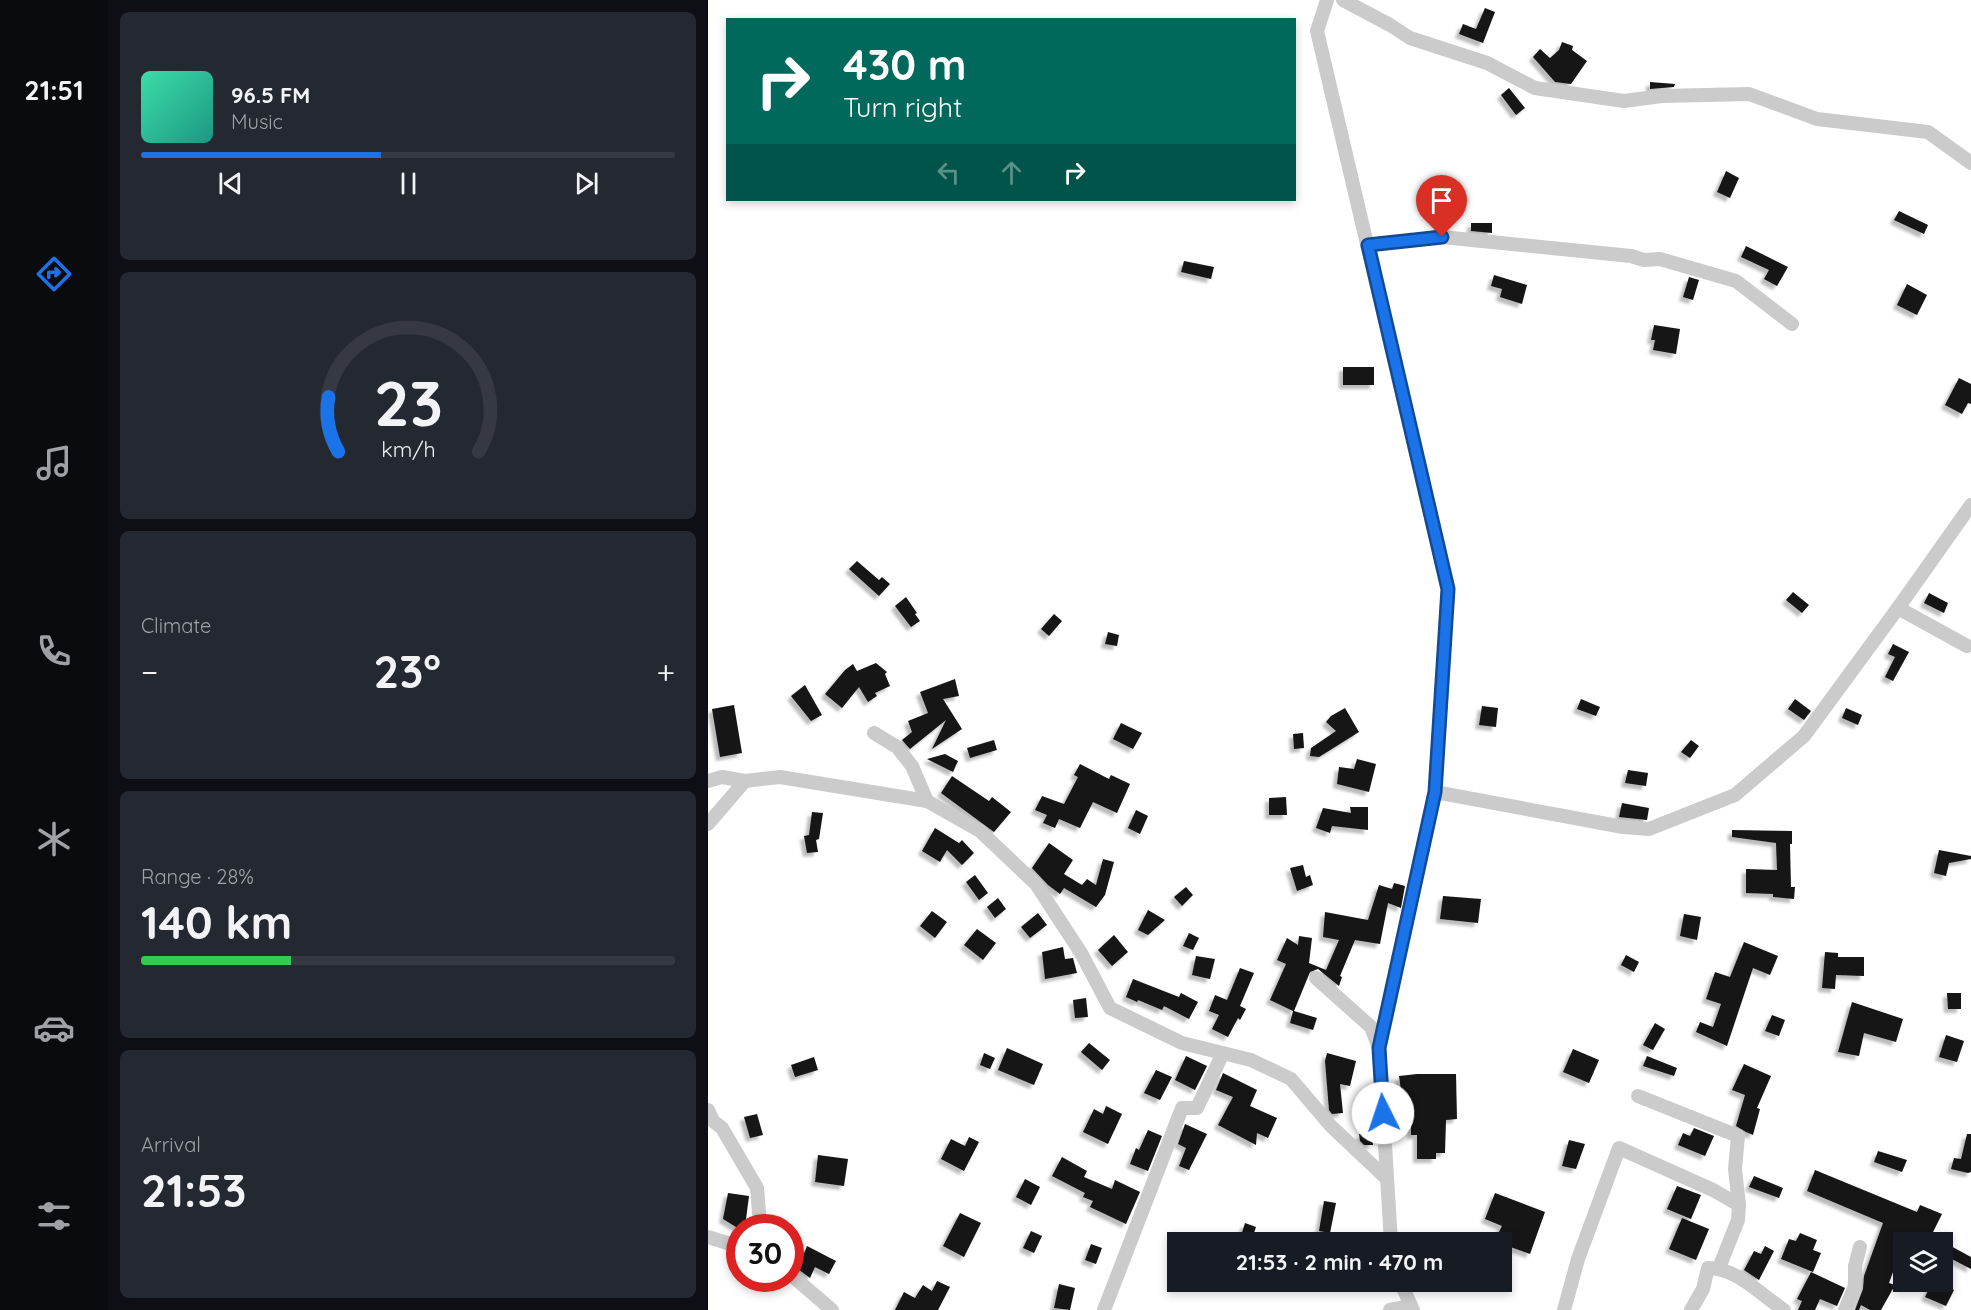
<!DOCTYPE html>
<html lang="en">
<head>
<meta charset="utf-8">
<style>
  body { margin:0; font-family:Quicksand,sans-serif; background:#242831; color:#f1f3f6; height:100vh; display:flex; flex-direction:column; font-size:22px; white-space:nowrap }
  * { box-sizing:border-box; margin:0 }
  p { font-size:20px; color:#9ea1a6 }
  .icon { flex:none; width:33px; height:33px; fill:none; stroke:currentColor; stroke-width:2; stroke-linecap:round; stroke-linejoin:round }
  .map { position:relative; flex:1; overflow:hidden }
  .sheet { display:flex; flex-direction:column; gap:12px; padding:12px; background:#0d0f14; width:600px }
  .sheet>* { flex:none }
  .banner { position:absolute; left:18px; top:18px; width:570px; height:183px; border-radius:0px; box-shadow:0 3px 9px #0003; background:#00695c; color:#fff; overflow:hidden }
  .controls { position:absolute; left:1185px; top:1232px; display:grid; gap:12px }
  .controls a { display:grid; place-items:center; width:60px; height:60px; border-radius:0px; background:#171b24; box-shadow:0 3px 9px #0003; font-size:30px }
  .speed { position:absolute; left:18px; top:1214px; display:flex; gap:12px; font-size:30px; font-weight:700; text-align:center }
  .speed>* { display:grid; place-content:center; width:78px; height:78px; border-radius:50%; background:#171b24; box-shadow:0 3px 9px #0003; line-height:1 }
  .speed .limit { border:9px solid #d22; background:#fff; color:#111 }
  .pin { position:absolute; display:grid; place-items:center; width:51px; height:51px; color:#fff; margin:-62px -26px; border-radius:50% 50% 50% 0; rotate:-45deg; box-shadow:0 0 6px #0007 }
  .pin .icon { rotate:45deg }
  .me { position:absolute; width:66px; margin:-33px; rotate:356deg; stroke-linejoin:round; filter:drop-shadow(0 0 4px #0008) }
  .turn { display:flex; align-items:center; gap:21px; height:126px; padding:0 18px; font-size:27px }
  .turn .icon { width:78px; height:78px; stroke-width:2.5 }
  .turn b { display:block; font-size:42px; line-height:51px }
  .lanes { display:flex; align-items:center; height:57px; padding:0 18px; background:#0003; justify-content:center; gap:30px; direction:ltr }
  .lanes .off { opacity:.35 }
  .big { font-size:45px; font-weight:700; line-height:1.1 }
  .sheet .widget { flex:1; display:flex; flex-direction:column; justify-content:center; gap:9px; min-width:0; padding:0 21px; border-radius:9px; background:#242831 }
  .sheet .dial { align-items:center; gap:0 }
  .dial svg { height:156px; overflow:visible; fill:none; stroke:#363941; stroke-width:7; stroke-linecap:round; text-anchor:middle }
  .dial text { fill:#f1f3f6; stroke:none }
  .song { display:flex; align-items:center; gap:18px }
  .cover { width:72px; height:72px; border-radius:9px; background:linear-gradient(135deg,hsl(160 70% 55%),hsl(170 70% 35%)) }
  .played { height:6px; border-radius:3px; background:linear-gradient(90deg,#1a73e8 45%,#363941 45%) }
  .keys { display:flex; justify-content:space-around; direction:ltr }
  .heat { display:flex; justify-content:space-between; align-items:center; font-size:33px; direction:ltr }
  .charge { height:9px; border-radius:4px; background:linear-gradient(90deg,#34c759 28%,#363941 0) }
  .trip { position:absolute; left:459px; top:1232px; width:345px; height:60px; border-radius:0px; background:#171b24; box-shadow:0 3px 9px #0003; font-weight:700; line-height:60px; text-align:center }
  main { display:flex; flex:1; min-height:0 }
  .tabs { display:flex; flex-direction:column; width:108px; justify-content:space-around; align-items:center; background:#090b0e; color:#9ea1a6 }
  .tabs .icon { width:42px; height:42px }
  .tabs .selected { color:#1a73e8 }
  .tabs b { font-size:27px; color:#f1f3f6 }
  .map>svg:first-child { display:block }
</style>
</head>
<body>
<main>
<nav class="tabs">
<b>21:51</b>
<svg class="icon selected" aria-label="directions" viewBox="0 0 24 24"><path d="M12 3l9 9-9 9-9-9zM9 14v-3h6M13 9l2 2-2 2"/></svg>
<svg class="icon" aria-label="music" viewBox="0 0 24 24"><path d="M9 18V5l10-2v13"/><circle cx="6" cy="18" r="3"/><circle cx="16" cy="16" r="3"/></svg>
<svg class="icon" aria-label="phone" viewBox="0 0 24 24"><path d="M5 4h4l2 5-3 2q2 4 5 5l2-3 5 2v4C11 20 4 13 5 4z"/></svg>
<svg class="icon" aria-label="climate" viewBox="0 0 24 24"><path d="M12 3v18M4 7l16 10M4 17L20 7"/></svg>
<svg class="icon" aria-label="car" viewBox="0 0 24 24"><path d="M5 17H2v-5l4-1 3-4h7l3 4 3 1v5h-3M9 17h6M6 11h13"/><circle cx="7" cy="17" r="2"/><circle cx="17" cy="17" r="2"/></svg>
<svg class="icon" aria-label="filters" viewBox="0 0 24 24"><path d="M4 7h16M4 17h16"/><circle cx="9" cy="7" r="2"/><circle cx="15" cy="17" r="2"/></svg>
</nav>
<section class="sheet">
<div class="widget">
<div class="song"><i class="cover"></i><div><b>96.5 FM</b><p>Music</p></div></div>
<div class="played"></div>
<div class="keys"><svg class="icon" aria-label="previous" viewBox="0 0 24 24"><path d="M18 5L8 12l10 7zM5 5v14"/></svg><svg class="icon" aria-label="pause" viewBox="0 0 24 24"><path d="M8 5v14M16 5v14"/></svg><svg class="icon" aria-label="next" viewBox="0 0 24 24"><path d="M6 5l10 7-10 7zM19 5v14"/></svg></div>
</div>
<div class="widget dial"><svg viewBox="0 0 100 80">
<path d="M14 69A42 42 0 1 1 86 69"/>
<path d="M14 69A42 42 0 0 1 9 41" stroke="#1a73e8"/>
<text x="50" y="56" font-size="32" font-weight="700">23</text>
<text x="50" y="72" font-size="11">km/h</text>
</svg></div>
<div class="widget"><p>Climate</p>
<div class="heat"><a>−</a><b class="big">23°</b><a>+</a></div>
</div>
<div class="widget"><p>Range · 28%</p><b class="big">140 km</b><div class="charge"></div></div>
<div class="widget"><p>Arrival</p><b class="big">21:53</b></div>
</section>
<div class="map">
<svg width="1263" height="1310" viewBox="0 0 1263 1310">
  <defs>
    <filter id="shadow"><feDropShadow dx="-4" dy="4" stdDeviation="1.5" flood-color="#0004"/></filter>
  </defs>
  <rect width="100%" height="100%" fill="#fff"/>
  <g fill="#151515" filter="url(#shadow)">
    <path d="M777,8L787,12L775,43L751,34L755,24L768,29Z"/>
    <path d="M854,42L865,46L864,50L879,61L863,84L847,82L825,57L832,49L842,58L851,50Z"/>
    <path d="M942,82L967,84L966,87L942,89Z"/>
    <path d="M801,88L817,108L808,115L793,95Z"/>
    <path d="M1018,171L1031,178L1022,198L1009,192Z"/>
    <path d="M1191,211L1220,225L1216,234L1186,220Z"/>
    <path d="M763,223H784V233L763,231Z"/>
    <path d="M1038,246L1080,267L1069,286L1056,279L1061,270L1033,257Z"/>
    <path d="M476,261L506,267L503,279L473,272Z"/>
    <path d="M786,275L819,285L814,304L792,297L794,289L783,286Z"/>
    <path d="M981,277L991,280L985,300L975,297Z"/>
    <path d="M1199,284L1219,295L1209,315L1189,305Z"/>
    <path d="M946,325L972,329L968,354L945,350L947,340H943Z"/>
    <rect x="635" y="367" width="31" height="18"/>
    <path d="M1251,378L1263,384V404L1260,403L1254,414L1237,405Z"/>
    <path d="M149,561L171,580L174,577L182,584L171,596L141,569Z"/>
    <path d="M1085,592L1101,605L1094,613L1078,600Z"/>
    <path d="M1221,593L1240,603L1236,613L1216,603Z"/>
    <path d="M198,597L209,613L207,614L212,621L203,627L187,606Z"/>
    <path d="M346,614L354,621L341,636L333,629Z"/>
    <path d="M400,632L411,635L409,646L397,644Z"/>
    <path d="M1185,644L1201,652L1185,681L1177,677L1187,657L1180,654Z"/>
    <path d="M168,663L179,672L177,674L182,686L167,693L169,696L160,702L151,687L134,708L117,694L137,670L145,664L149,671Z"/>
    <path d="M247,679L251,696L235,699L254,729L224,749L238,720L202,749L194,740L204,732L200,721L220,713L212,692Z"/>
    <path d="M97,685L114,715L103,721L83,696Z"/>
    <path d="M873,699L892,707L888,716L869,709Z"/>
    <path d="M1087,699L1103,711L1096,720L1080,709Z"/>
    <path d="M26,705L34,753L12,757L4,709Z"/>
    <path d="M774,706L790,708L788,727L771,725Z"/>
    <path d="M637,708L651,732L611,757L602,756L603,748L628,731L618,722L623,716Z"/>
    <path d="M1138,708L1154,715L1150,725L1134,718Z"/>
    <path d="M413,723L434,733L425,749L405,739Z"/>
    <path d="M595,733L596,748L586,749L585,734Z"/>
    <path d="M286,740L289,750L262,758L259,748Z"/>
    <path d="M983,740L991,746L982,758L973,752Z"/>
    <path d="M237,754L250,761L245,772L219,759Z"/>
    <path d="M649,759L668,764L661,792L629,784L631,767L646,769Z"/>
    <path d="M372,764L401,779L403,775L422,784L409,813L385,802L372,828L351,819L347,828L335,823L339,815L327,810L334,796L356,804L370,777L366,775Z"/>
    <path d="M920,770L940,773L938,786L917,783Z"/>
    <path d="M244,776L281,801L284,797L303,812L286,832L233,793Z"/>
    <path d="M578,797L579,815H561V798Z"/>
    <path d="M914,803L941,808L939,820L911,817Z"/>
    <path d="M642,807H660V830L624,826L622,833L608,828L615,808L643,813Z"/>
    <path d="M428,810L440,816L432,834L420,828Z"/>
    <path d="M104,812L115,813L111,839L108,840L110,852L99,853L96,836L101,835Z"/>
    <path d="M227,828L251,843L254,840L266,853L254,865L239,850L232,862L214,851Z"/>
    <path d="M1024,830L1084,831V844H1082L1083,887H1087L1086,899L1065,897V894L1038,893V869L1069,870L1068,843L1024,837Z"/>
    <path d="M341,843L365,860L356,874L374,885L379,879L388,885L395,859L406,862L397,895L388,907L356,888L352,894L340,885L324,868Z"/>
    <path d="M1231,850L1263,856V859L1241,863L1238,876L1226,873Z"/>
    <path d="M595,865L598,877L602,875L605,885L589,891L582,868Z"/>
    <path d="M267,875L280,893L271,900L258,882Z"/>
    <path d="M686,883L697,886L693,908L680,903L672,944L647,940L632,976L634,977L631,986L610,969L602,972L586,1011L609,1018L605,1030L582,1023L585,1011L562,1000L578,964L569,960L579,938L590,945L591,936L604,938L601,963L618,970L631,940L615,937L617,912L660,920L671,885L684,889Z"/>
    <path d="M478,887L485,895L474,906L466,897Z"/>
    <path d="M735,896L773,899L770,923L732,919Z"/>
    <path d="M290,898L298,909L287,918L279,907Z"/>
    <path d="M440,910L457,920L440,935L430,930Z"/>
    <path d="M224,911L239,922L227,938L212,926Z"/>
    <path d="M330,913L339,925L322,938L313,927Z"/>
    <path d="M976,914L993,917L989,940L972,936Z"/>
    <path d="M269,929L288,943L275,960L256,945Z"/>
    <path d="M481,933L491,938L485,950L475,946Z"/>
    <path d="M406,935L420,952L404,966L390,950Z"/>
    <path d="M1036,942L1070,956L1062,975L1045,968L1019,1046L988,1032L992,1022L1005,1027L1013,1004L998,999L1007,972L1022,977Z"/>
    <path d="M355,947L357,959L365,958L369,973L337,979L334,952Z"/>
    <path d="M1117,952L1130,953V957H1156V976L1128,975L1127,989L1114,988Z"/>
    <path d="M918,955L931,962L926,972L913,965Z"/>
    <path d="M488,956L507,959L502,979L484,975Z"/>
    <path d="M532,968L546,973L532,1006L538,1009L532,1020L530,1018L520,1037L504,1029L511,1015L501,1011L507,995L519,1000Z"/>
    <path d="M425,979L471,997L473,993L490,1002L481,1019L456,1006L454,1010L430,1000L429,1002L418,997Z"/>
    <path d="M1239,993H1253V1009H1240Z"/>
    <path d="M378,998L380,1017L367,1018L365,1000Z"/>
    <path d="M1144,1002L1195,1019L1188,1042L1156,1033L1151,1056L1130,1052Z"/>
    <path d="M1064,1015L1077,1020L1071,1036L1057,1031Z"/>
    <path d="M947,1023L957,1029L945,1050L935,1045Z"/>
    <path d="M1238,1035L1256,1041L1249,1062L1231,1057Z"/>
    <path d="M381,1043L402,1060L394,1070L373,1052Z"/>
    <path d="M299,1048L335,1064L326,1085L290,1070Z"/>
    <path d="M865,1049L891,1060L881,1083L855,1072Z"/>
    <path d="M276,1053L287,1058L282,1069L272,1065Z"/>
    <path d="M619,1053L648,1061L642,1086L632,1084L635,1113L624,1114L621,1110L617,1061Z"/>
    <path d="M478,1056L499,1066L487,1090L467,1080Z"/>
    <path d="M939,1056L969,1068L966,1076L935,1066Z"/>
    <path d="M106,1057L110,1070L87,1077L83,1065Z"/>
    <path d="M1036,1064L1063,1076L1049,1108L1052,1109L1045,1135L1038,1132L1028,1126L1037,1095L1024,1090Z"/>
    <path d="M448,1070L464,1077L452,1100L436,1093Z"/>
    <path d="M515,1073L549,1090L542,1106L569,1118L560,1138L549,1133L548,1145L510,1125L525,1097L508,1090Z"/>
    <path d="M709,1074H748L749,1119L738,1120L737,1153H728V1159H709V1135H703V1118L697,1119L691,1076Z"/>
    <path d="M398,1106L414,1114L400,1144L375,1132L386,1109L395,1114Z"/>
    <path d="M49,1114L55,1135L42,1138L36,1117Z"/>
    <path d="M477,1124L499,1134L481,1170L471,1166L478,1148L470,1144Z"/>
    <path d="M986,1128L1006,1136L997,1156L970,1145L975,1133L982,1136Z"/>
    <path d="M440,1130L454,1136L440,1171L422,1164L428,1148L431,1150Z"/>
    <path d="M664,1133L665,1145H656L652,1141L651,1134Z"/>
    <path d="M1259,1134H1263V1172L1260,1173L1243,1169L1246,1158L1253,1159Z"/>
    <path d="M261,1137L271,1142L256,1171L233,1159L243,1139L257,1146Z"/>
    <path d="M861,1140L877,1144L868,1169L854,1166Z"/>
    <path d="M1170,1151L1199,1160L1194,1172L1166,1162Z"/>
    <path d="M110,1155L140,1159L136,1186L107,1182Z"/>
    <path d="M354,1157L379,1171L376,1177L404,1189L407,1180L432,1192L418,1224L382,1207L385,1201L375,1197L377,1193L344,1176Z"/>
    <path d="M1107,1170L1209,1212L1212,1205L1234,1214L1220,1242H1196V1267L1188,1264L1181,1283L1187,1285L1173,1310H1162L1153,1305L1151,1310H1147L1155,1289L1156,1276L1175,1223L1099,1191Z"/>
    <path d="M1046,1176L1075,1188L1071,1198L1041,1187Z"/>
    <path d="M317,1179L332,1187L323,1205L308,1197Z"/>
    <path d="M969,1186L993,1195L983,1219L959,1209Z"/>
    <path d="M20,1193L41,1196L37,1227H28L15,1219Z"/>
    <path d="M787,1193L837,1212L822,1254L797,1245L800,1238L790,1234L794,1226L777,1219Z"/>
    <path d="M616,1201L628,1203L622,1233L611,1231Z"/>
    <path d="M252,1213L273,1223L256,1257L235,1246Z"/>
    <path d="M974,1218L1001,1229L988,1260L961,1249Z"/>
    <path d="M537,1223L548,1227L543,1242H531Z"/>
    <path d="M323,1231L334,1236L326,1253L315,1248Z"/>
    <path d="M1092,1233L1109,1240L1105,1250L1113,1253L1105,1272L1073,1259L1081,1239L1088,1241Z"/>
    <path d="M383,1244L394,1248L388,1264L377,1260Z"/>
    <path d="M1241,1245L1263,1257V1269L1236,1255Z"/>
    <path d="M99,1246L128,1261L121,1274L107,1267L102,1278L90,1269Z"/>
    <path d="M1057,1246L1066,1251L1051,1280L1036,1270L1046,1251L1053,1254Z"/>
    <path d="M1103,1272L1137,1288L1129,1306L1112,1299L1107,1310H1090L1094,1301L1089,1299Z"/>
    <path d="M229,1281L242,1287L230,1310H187L196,1292L207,1298L215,1285L224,1291Z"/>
    <path d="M1225,1281L1246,1290L1238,1306L1217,1297Z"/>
    <path d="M351,1284L367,1288L362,1310L346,1308Z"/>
  </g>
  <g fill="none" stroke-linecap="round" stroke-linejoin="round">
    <g stroke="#cbcbcb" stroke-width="14">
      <path d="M619,0L609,31L740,589L727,792L671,1048L683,1242"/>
      <path d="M635,0L682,25L702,38L779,63L827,88L916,101L954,96L1041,94L1109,119L1220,132L1263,163"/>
      <path d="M659,245L734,237L923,256L936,260L952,259L1028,281L1084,324"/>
      <path d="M1190,608L1259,646"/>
      <path d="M166,733L189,747L204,766L219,801L272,831L328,884L373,953L402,1008L474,1043L543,1060L583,1079L623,1126L679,1179"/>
      <path d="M0,781L14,777L37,781"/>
      <path d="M727,792L915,827L941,829L1027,795L1096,736L1190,608L1263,505"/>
      <path d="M0,824L37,781L72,777L219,801"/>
      <path d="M608,978L663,1027L671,1048"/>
      <path d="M930,1096L1030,1136L1027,1169L1031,1205"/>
      <path d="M0,1110L5,1121L14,1128L49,1188L52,1224L50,1227"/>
      <path d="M0,1237L32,1247"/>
      <path d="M82,1274L124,1310"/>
      <path d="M692,1281L705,1310"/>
      <path d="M396,1310L474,1108H489L515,1053"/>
      <path d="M682,1310L703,1306"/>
      <path d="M856,1310L870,1259L911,1148L1005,1190L1031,1205L1030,1220L1011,1268"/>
      <path d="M983,1310L995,1289L1000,1268C1029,1268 1053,1295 1076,1310"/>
      <path d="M1137,1310L1147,1286V1266L1152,1247"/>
    </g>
  </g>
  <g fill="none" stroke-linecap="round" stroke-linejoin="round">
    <g stroke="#114b97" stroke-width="15">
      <path id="route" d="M675,1113L671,1048L727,792L740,589L660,245L734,237"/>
    </g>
    <use href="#route" stroke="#1a73e8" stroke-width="10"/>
  </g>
</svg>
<div class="controls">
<a><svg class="icon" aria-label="layers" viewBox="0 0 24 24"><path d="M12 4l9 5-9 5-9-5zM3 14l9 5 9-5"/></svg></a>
</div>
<div class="speed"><div class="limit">30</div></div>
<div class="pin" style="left:734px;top:237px;background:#d93025"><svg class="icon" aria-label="arrive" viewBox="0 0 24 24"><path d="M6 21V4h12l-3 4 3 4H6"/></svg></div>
<svg class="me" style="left:675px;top:1113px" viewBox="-20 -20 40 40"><circle r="19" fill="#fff"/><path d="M0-13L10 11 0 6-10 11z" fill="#1a73e8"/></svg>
<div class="trip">21:53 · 2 min · 470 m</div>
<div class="banner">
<div class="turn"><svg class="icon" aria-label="right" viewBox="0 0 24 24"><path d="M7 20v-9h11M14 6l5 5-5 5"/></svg><div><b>430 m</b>Turn right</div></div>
<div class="lanes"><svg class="icon off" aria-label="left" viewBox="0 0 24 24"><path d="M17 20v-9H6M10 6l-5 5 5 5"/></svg><svg class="icon off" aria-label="ahead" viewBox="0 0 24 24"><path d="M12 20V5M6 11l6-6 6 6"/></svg><svg class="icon" aria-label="right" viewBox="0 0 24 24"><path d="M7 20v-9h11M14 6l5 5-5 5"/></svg></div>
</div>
</div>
</main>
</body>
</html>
